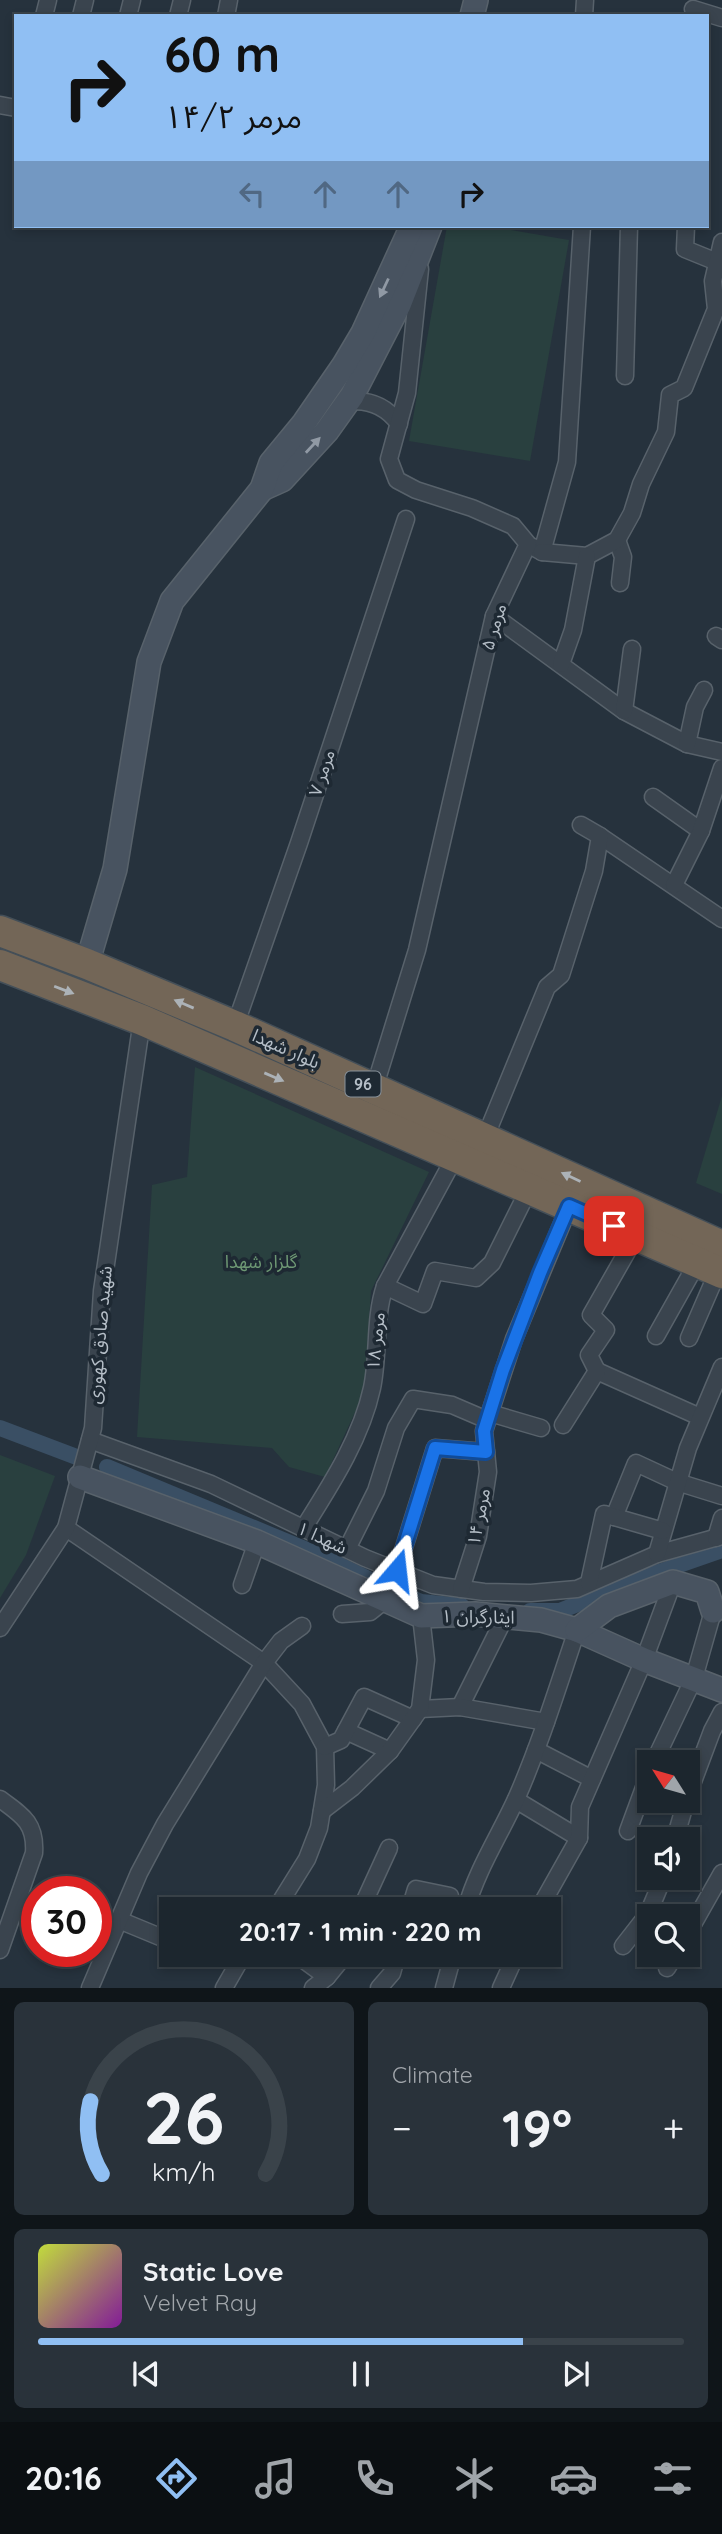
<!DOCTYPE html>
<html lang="en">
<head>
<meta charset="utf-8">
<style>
  body { margin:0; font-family:Quicksand,"Noto Sans Arabic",sans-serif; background:#29323a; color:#f1f3f6; height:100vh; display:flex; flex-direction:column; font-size:26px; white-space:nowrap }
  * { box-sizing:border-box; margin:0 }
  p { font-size:23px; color:#a0a5aa }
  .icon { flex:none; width:38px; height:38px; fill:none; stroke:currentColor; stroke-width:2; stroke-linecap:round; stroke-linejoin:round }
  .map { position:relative; height:1988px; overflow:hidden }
  .panel { display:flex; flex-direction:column; gap:14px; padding:14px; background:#0f1519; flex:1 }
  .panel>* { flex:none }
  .hud { position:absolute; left:14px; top:14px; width:695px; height:214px; border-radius:0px; box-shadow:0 4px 10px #0003,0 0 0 2px #3a434a; background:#90bff3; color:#111; overflow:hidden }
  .needle { width:46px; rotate:307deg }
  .tools { position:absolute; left:637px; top:1750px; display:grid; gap:14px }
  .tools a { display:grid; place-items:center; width:63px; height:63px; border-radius:0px; background:#1c262e; box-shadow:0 4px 10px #0003,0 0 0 2px #3a434a; font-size:35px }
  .speed { position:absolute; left:21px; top:1876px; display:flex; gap:14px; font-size:35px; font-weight:700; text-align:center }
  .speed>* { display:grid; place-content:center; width:91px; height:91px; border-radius:50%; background:#1c262e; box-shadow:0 4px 10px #0003,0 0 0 2px #3a434a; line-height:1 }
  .speed .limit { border:10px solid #d22; background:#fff; color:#111 }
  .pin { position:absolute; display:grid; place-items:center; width:60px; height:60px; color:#fff; margin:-30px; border-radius:14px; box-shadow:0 4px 10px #0006 }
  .me { position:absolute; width:77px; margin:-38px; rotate:17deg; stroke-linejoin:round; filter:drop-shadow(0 0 5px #0008) }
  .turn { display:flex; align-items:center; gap:24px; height:147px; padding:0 35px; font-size:32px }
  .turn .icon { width:91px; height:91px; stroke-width:2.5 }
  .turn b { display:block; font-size:49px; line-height:60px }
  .lanes { display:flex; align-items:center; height:66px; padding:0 35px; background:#0003; justify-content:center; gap:35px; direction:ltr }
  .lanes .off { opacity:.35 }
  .big { font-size:52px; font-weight:700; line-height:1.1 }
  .panel .widget { flex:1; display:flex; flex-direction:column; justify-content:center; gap:10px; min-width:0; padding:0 24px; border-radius:10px; background:#29323a }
  .panel .dial { align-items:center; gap:0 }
  .dial svg { height:182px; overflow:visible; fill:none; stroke:#3a434a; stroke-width:7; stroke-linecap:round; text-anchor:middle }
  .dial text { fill:#f1f3f6; stroke:none }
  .song { display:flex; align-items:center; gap:21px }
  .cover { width:84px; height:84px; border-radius:10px; background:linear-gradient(135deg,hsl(70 70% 55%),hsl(290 70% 35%)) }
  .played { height:7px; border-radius:4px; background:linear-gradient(90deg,#90bff3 75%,#3a434a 75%) }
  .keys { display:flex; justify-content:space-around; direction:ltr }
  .heat { display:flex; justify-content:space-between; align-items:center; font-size:38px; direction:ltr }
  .panel .tiles { flex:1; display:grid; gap:14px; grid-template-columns:1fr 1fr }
  .widget:last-child { grid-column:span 2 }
  .trip { position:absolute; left:159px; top:1897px; width:402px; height:70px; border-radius:0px; background:#1c262e; box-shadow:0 4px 10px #0003,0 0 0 2px #3a434a; font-weight:700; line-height:70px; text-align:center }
  .dock { display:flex; height:112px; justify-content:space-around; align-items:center; background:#0b0f12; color:#a0a5aa }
  .dock .icon { width:49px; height:49px }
  .dock .on { color:#90bff3 }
  .dock b { font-size:32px; color:#f1f3f6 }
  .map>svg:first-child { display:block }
</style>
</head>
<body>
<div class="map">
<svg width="722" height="1988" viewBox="0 0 722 1988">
  <rect width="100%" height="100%" fill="#26323d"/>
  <g fill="#29403f">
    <path d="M447,226H487L569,240L530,461L409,441Z"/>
    <path d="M195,1067L429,1172L371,1291L364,1393L325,1477L289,1467L272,1448L137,1437L152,1185L187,1177Z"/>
    <path d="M722,1096V1194L696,1183Z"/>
    <path d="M0,1455L55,1476L26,1555L0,1598Z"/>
  </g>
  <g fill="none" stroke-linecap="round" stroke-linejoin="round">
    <g stroke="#3a4f64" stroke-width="16">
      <path d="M0,1428L74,1456"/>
      <path d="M107,1467L319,1555L389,1589L421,1602L462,1606"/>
      <path d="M530,1611H560L642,1578L722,1550"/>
    </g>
    <g stroke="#58626b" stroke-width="19">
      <g id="street">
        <path d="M693,9L722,18"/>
        <path d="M44,16L48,0"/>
        <path d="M81,16L85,0"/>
        <path d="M128,16L132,0"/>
        <path d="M178,16L182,0"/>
        <path d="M226,16L229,0"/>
        <path d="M584,16L585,0"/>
        <path d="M0,105L16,108"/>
        <path d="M686,226L685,249L717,262"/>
        <path d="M625,376L629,226"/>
        <path d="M347,402C369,399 386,406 399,424"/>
        <path d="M617,540L623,557L620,583"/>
        <path d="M533,547L542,552L567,462L582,226"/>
        <path d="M542,552L587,556L617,540L632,513L641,484L666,432L670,395L684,388L716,309L713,281L722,242"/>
        <path d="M494,616L624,711L687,744L722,752"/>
        <path d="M716,636L722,640"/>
        <path d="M561,664L573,630L587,556"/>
        <path d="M624,711L632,649"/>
        <path d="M687,744L695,707L704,690"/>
        <path d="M653,797L701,831"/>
        <path d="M600,836L722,919"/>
        <path d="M674,885L701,831L722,768"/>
        <path d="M235,1026L299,843L406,519"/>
        <path d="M374,1089L417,950L494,616L528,544L513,526L472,508L416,490L397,480L389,459L407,393L420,269"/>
        <path d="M485,1138L547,987L561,975L594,871L600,836L581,825"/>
        <path d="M385,1286L423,1304L435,1271L476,1278L492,1263L529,1189"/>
        <path d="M656,1336L697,1263"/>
        <path d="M689,1338L718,1271"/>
        <path d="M597,1371L700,1417"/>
        <path d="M490,1413L541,1428"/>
        <path d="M563,1425L597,1371L589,1355L606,1330L591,1315L636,1236"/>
        <path d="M90,1440L211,1484L365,1558L433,1585L484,1592L531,1593L577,1589L657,1554L722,1536"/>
        <path d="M614,1517L636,1463L677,1482L722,1496"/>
        <path d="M66,1528L264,1663L302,1704L325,1747L326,1785L319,1828L307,1859L276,1909"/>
        <path d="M303,1529C330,1486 361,1439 372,1388C379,1355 374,1318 385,1286L456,1155"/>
        <path d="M716,1538L722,1518"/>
        <path d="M347,1549L376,1491L396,1428L413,1399L452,1405L487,1420"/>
        <path d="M657,1554L688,1448L722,1367"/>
        <path d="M397,1570L435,1448L486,1452"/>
        <path d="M589,1583L604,1514L663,1531"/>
        <path d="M242,1585L257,1542"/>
        <path d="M461,1589L478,1536L488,1472L484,1431L514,1339L569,1207"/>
        <path d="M342,1614L370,1612L385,1600"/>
        <path d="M0,1628L66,1528L93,1428L102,1291L142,1020"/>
        <path d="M460,1707L505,1617"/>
        <path d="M420,1709L460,1707L546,1722"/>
        <path d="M346,1731L390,1751"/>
        <path d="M325,1747L341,1740L364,1697L413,1719"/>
        <path d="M536,1750L592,1779"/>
        <path d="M654,1762L694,1678L713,1611"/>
        <path d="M688,1795L712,1731L722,1712"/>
        <path d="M0,1799C22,1815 36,1823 34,1853L0,1950"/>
        <path d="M516,1800L579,1838"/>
        <path d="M322,1811L352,1788L390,1751L420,1709L426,1660L421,1616"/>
        <path d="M628,1831L649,1774"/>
        <path d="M675,1839L686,1801"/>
        <path d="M361,1909L389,1848"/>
        <path d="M410,1909L416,1889L450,1896"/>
        <path d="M466,1909C477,1869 500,1835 517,1797C541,1742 558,1686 577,1630"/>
        <path d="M539,1909L579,1838L580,1807L644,1660L673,1582"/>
        <path d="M119,1920L165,1939"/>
        <path d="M688,1933L722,1873"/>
        <path d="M623,1946L648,1914L663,1878"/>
        <path d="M297,1955L327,1977"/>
        <path d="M667,1968L675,1955"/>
        <path d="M90,1988L139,1873L165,1824L264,1663L281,1641L302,1626"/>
        <path d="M224,1988L243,1955"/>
        <path d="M313,1988L327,1977L345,1955"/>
        <path d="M379,1988L392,1973L397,1955"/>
        <path d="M444,1988L453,1955"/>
        <path d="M501,1988L516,1955"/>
      </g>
    </g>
    <g stroke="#58626b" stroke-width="26">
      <g id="secondary">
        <path d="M472,16L476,0"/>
        <path d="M262,489L282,480L327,431L352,396L399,305L430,226"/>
        <path d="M87,964L115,869L149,662L172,601L262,489L271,463L304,423L344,365L363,333L412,226"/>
        <path d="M80,1477L257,1542L421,1616L475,1614L541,1620L577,1630L644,1660L722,1690"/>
        <path d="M577,1630L609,1606L673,1582L707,1592L713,1611"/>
      </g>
    </g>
    <g stroke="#444f58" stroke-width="33">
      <g id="highway">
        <path d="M0,931L87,964L235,1026L722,1246"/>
        <path d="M0,965L142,1020L722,1273"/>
      </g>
    </g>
    <use href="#street" stroke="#3a444e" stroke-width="16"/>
    <use href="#secondary" stroke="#485360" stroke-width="23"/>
    <use href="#highway" stroke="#736657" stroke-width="30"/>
  </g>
  <defs><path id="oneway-solid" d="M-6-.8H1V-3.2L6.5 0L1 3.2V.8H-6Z" transform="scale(1.75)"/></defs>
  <g fill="#9099a4">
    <use href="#oneway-solid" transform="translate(384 288) rotate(115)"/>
    <use href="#oneway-solid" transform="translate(313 445) rotate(-47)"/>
  </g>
  <g fill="#acb2b7">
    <use href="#oneway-solid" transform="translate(64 990) rotate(21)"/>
    <use href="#oneway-solid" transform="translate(184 1004) rotate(-157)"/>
    <use href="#oneway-solid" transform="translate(274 1077) rotate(23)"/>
    <use href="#oneway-solid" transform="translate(571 1177) rotate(-155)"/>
  </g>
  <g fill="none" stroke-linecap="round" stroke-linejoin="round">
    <g stroke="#114b97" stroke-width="18">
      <path id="route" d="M397,1570L435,1448L486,1452L484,1431L503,1370L540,1273L569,1206L614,1226"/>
    </g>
    <use href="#route" stroke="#1a73e8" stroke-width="12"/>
  </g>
  <g text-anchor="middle" stroke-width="7" stroke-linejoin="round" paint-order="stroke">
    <rect fill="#1e2933" stroke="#88929b" stroke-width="2" x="345.5" y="1071.5" width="35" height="25" rx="5"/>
    <g font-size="16" font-weight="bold" fill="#b6bfc8">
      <text x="363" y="1090">96</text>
    </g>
    <g font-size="18" fill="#b6bfc8" stroke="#1e2933">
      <text transform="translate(494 627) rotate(-73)" y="6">مرمر ۵</text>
      <text transform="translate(322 773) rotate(-72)" y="6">مرمر ۷</text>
      <text transform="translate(286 1049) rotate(24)" y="6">بلوار شهدا</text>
      <text transform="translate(100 1335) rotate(-85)" y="6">شهید صادق کهوری</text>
      <text transform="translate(376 1341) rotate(-84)" y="6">مرمر ۱۸</text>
      <text transform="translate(479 1517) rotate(-79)" y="6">مرمر ۱۴</text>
      <text transform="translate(322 1538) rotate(25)" y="6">شهدا ۱</text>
      <text transform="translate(478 1617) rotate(1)" y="6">ایثارگران ۱</text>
    </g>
    <g font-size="18" fill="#6e9874" stroke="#1e2933">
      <text x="261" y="1268">گلزار شهدا</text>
    </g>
  </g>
</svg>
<div class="tools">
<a><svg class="needle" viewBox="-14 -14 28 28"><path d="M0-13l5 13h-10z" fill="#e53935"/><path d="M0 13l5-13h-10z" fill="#a0a5aa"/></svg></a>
<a><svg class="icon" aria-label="sound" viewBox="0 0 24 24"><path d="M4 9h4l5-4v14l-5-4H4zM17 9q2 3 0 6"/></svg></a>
<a><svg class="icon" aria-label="search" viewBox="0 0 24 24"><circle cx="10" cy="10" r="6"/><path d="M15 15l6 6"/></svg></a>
</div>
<div class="speed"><div class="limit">30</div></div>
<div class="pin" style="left:614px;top:1226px;background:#d93025"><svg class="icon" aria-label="arrive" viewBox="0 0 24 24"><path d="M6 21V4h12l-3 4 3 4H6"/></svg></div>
<svg class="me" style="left:397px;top:1570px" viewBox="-20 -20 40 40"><path d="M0-17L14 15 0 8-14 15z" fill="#1a73e8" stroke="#fff" stroke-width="4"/></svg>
<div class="trip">20:17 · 1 min · 220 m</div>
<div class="hud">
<div class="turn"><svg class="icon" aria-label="right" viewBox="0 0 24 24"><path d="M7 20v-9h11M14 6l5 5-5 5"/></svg><div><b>60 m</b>مرمر ۱۴/۲</div></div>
<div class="lanes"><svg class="icon off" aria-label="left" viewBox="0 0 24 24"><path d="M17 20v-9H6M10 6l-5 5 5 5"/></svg><svg class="icon off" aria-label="ahead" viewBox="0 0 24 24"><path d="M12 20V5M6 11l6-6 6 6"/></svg><svg class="icon off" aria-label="ahead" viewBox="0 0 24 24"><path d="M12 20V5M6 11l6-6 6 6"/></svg><svg class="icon" aria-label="right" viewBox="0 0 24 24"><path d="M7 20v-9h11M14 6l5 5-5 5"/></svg></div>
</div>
</div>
<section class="panel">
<div class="tiles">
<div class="widget dial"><svg viewBox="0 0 100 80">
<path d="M14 69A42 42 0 1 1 86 69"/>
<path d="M14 69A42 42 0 0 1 9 37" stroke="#90bff3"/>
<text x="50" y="56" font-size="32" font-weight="700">26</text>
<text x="50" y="72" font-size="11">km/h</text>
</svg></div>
<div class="widget"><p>Climate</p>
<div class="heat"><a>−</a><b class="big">19°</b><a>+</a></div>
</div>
<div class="widget">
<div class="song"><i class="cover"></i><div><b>Static Love</b><p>Velvet Ray</p></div></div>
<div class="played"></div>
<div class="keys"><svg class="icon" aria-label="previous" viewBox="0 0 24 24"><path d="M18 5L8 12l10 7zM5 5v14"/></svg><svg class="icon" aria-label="pause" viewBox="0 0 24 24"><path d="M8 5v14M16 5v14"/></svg><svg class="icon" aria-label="next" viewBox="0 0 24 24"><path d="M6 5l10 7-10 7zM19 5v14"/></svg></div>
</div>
</div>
</section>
<nav class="dock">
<b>20:16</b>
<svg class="icon on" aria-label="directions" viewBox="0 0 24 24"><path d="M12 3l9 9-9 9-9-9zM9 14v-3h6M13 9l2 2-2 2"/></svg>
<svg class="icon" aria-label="music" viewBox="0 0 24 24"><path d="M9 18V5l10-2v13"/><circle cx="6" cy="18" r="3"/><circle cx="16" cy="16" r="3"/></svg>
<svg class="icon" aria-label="phone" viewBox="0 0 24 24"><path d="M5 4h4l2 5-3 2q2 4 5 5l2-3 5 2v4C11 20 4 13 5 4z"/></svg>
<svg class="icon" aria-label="climate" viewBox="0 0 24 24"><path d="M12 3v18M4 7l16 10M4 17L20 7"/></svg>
<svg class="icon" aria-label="car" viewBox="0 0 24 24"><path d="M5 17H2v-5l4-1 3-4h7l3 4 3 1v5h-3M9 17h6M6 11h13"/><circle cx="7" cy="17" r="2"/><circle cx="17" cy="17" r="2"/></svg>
<svg class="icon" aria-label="filters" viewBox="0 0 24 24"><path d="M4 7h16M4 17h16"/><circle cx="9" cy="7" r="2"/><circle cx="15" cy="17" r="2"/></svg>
</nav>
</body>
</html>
